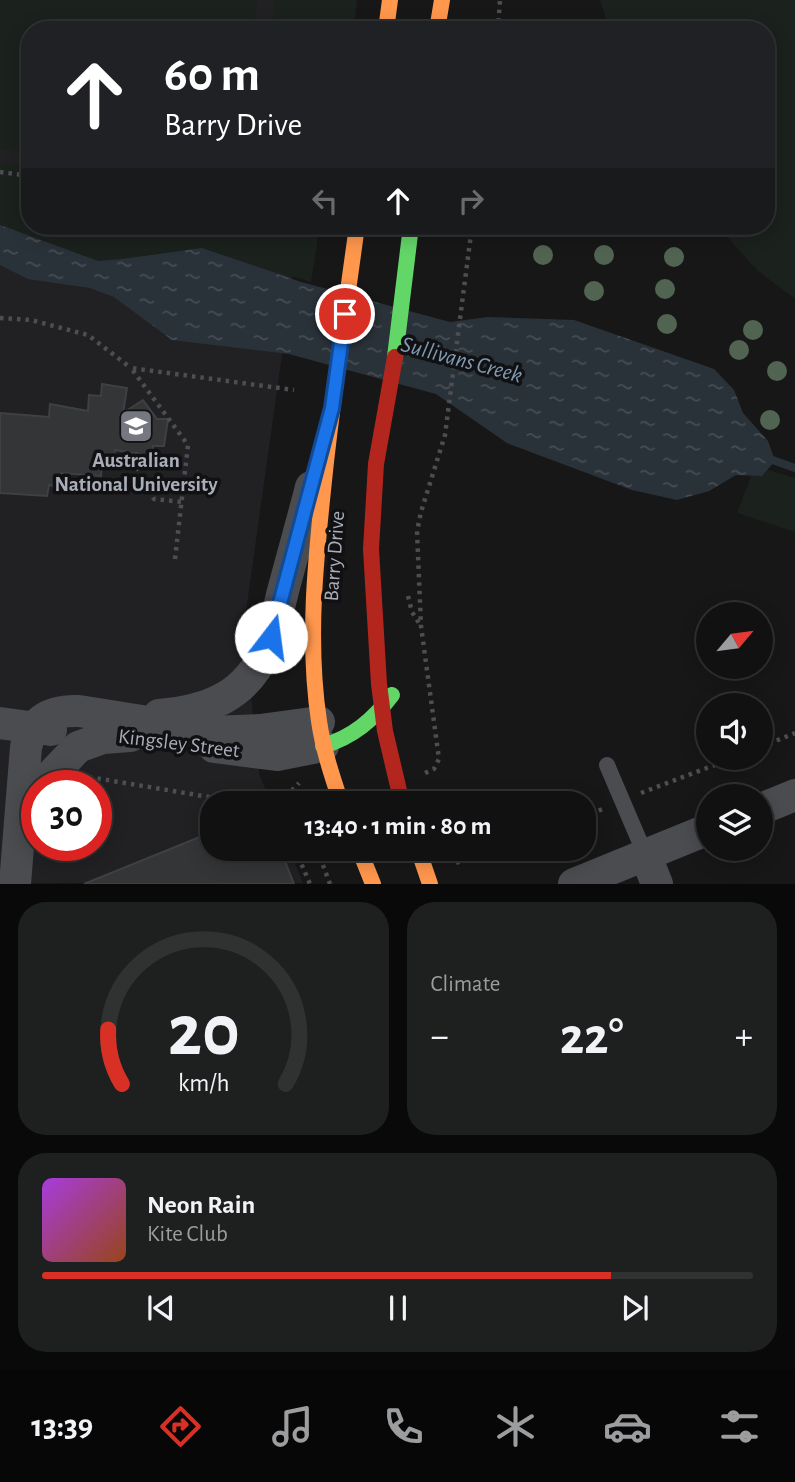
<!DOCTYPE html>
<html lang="en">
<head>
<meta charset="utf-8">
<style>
  body { margin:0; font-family:"Alegreya Sans",sans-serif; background:#1e1f1f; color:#f1f3f6; height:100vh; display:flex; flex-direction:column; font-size:26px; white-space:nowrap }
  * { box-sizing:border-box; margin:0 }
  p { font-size:23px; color:#9c9d9f }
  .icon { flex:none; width:38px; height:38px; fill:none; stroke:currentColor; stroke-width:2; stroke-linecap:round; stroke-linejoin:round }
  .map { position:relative; height:884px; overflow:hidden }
  .side { display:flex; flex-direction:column; gap:18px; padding:18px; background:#090909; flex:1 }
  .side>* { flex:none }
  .guide { position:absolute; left:21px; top:21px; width:754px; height:214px; border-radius:28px; box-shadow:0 4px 18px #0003,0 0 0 2px #303131; background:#202124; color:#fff; overflow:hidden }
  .needle { width:46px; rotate:61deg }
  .controls { position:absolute; left:696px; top:602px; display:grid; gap:14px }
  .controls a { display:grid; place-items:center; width:77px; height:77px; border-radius:50%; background:#111; box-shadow:0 4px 18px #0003,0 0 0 2px #303131; font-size:35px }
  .speed { position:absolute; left:21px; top:770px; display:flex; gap:14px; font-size:35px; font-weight:700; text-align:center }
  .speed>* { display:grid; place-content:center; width:91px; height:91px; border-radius:50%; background:#111; box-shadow:0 4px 18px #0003,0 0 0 2px #303131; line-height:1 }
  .speed .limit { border:10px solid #d22; background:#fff; color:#111 }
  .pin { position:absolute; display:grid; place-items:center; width:60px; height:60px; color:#fff; margin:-30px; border:4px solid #fff; border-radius:50%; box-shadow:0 2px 7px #0007 }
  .me { position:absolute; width:77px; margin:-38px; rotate:15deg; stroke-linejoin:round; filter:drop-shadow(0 0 5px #0008) }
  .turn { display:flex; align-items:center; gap:24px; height:147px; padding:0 28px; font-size:32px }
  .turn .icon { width:91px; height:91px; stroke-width:2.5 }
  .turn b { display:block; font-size:49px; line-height:60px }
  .lanes { display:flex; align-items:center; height:66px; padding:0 28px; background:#0003; justify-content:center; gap:35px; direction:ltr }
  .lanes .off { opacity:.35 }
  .big { font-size:52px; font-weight:700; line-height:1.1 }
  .side .widget { flex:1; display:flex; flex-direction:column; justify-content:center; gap:10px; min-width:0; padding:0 24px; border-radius:28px; background:#1e1f1f }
  .side .dial { align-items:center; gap:0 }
  .dial svg { height:182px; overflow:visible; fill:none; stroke:#303131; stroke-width:7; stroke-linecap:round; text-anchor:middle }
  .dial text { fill:#f1f3f6; stroke:none }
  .song { display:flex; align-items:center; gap:21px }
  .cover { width:84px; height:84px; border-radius:10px; background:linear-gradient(135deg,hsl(280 70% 55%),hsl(20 70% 35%)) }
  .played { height:7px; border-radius:4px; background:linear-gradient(90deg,#d93025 80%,#303131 80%) }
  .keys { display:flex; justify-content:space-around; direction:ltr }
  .heat { display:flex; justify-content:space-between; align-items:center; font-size:38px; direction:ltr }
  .side .tiles { flex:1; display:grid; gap:18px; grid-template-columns:1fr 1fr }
  .widget:last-child { grid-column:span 2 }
  .trip { position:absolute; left:200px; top:791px; width:396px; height:70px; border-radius:28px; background:#111; box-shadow:0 4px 18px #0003,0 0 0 2px #303131; font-weight:700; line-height:70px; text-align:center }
  .dock { display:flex; height:112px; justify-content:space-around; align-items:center; background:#070707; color:#9c9d9f }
  .dock .icon { width:49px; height:49px }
  .dock .on { color:#d93025 }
  .dock b { font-size:32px; color:#f1f3f6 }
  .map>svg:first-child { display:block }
</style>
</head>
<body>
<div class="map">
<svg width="795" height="884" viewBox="0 0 795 884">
  <defs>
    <pattern id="water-ripples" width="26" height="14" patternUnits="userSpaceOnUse" patternTransform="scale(1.75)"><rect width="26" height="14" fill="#2a3239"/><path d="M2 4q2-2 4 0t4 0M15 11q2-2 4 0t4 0" fill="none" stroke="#464d54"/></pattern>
  </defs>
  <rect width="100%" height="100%" fill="#171717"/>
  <path fill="#212124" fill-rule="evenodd" d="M0,0H331L327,30H30V226H300L244,626L259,774L271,803H212V849H289L303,883H0ZM37,786H96V845H37Z"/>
  <g fill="#1b211c">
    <path d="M0,0H257L253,30H30V153L0,149Z"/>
    <path d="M275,0H357L354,30H271Z"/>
    <path d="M600,0H795V299L758,271L717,226H766V30H610Z"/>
    <path d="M0,163L30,167V226H320L311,282L202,248L123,259L98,261L0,225Z"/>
    <path d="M755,466L795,478V532L737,513Z"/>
  </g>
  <path fill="url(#water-ripples)" d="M0,225L98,261L123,259L202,248L301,282L450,322L488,317L574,320L714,369L734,390L743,413L768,441L775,461L762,476L736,475L709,491L677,500L632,490L507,443L436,394L289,354L172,340L114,297L90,288L28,279L0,265Z"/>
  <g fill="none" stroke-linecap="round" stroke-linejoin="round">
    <path stroke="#2a3239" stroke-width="8" d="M767,458L795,468"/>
  </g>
  <g fill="#343537" stroke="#3f4043" stroke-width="2">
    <path d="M102,384L127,388L123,413L143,400L157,419H168L164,446H153L152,456L115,450L113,466L102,465L101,476L61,473L60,487L49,485L47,496L0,493V413L49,417L50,404L88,411L89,395L101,396Z"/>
    <path d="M212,832V849H280L294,884H84Z"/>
  </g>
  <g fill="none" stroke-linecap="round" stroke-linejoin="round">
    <g stroke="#4d4e52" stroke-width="4.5" stroke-dasharray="3.5 5" stroke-linecap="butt">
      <path d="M498,30L500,0"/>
      <path d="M0,172L30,176"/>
      <path d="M313,226L318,234"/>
      <path d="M0,318L31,320L88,335L131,368"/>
      <path d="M138,453L133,460L154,499L182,502"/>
      <path d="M175,559L188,445L131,368L294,390"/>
      <path d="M408,596L412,612L419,623"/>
      <path d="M761,747L795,733"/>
      <path d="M425,773L434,769L439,759L421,626L417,531L421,512L445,435L472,226"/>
      <path d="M89,777L245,803"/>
      <path d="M272,792L277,803"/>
      <path d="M641,793L733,758"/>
      <path d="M280,803L299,783"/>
      <path d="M288,803L308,798"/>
      <path d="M583,817L605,808"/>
      <path d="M583,834L590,850"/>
      <path d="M295,849L310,884"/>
      <path d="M317,849L330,884"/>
      <path d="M456,863L495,849"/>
    </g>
    <path stroke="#4b4c50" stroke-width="16" d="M607,765L645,854"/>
    <g stroke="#4b4c50" stroke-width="32">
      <path d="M159,715C207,711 246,697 267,648C274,630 278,611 283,591C292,557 302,522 311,487"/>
      <path d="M0,723L51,730"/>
      <path d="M214,747L277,755L323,746"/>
      <path d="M41,786L78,747L103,738L130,736"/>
      <path d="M761,809L795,795"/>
      <path d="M645,854L657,884"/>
      <path d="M15,884L26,747C33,719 52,710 79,711L211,732L260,730L319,722"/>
      <path d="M574,884L709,829"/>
    </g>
    <g stroke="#63d668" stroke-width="16">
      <path d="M395,357L411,226"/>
      <path d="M323,746C353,737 373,720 392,695"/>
    </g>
    <g stroke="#ff974d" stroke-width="16">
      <path d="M386,30L390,0"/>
      <path d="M437,30L442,0"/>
      <path d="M341,803C332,776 323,749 319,721C306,635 317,548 326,462C335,383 346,305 357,226"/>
      <path d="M359,849L373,884"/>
      <path d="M418,849L430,884"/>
    </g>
    <path stroke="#b3261e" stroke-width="16" d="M395,357L376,464L371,549L379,684L385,731L402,803"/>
  </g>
  <g fill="#506451">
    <circle cx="543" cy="255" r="10"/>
    <circle cx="604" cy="255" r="10"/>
    <circle cx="674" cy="257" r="10"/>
    <circle cx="665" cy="289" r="10"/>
    <circle cx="594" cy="291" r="10"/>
    <circle cx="667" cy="324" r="10"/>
    <circle cx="753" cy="330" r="10"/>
    <circle cx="739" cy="350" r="10"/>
    <circle cx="777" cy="371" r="10"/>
    <circle cx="770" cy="420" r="10"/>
  </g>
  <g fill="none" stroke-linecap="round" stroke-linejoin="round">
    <g stroke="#114b97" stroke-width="18">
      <path id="route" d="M271,637L332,408L345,314"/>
    </g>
    <use href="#route" stroke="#1a73e8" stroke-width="12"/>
  </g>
  <defs>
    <g id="university-square" transform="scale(1.75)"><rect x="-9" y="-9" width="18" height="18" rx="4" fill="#757880" stroke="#111113"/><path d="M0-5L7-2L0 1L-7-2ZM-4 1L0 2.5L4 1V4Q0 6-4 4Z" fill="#fff"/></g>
  </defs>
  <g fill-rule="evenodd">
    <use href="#university-square" x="136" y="426"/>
  </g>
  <g text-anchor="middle" stroke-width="7" stroke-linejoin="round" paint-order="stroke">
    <g font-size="21" font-weight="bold" fill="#a8adb8" stroke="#111113">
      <text x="136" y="467">Australian<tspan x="136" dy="24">National University</tspan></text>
    </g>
    <g font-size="21" fill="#a8adb8" stroke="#111113">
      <text transform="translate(334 556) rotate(-86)" y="7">Barry Drive</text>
      <text transform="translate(179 743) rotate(7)" y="7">Kingsley Street</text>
    </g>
    <g font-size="23" font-style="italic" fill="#7f9bb3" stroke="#111113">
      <text transform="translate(462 359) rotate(15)" y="8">Sullivans Creek</text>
    </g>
  </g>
</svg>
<div class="controls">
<a><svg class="needle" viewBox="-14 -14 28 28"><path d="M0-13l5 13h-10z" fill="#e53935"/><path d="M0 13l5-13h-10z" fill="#9c9d9f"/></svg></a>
<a><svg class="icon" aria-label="sound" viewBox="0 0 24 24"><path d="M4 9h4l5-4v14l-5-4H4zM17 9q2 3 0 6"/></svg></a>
<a><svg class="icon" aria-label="layers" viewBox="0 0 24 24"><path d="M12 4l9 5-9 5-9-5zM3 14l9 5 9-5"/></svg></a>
</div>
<div class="speed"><div class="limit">30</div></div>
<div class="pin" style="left:345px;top:314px;background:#d93025"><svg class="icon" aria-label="arrive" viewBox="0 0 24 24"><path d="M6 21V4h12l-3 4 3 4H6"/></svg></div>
<svg class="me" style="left:271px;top:637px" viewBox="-20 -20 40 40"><circle r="19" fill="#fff"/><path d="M0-13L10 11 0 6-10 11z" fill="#1a73e8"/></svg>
<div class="trip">13:40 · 1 min · 80 m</div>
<div class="guide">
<div class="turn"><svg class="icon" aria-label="ahead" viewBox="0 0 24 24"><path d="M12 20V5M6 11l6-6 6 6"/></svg><div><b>60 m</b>Barry Drive</div></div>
<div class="lanes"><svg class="icon off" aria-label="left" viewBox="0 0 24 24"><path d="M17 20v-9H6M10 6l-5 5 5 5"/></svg><svg class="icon" aria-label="ahead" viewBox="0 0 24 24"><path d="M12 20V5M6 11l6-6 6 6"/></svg><svg class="icon off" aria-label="right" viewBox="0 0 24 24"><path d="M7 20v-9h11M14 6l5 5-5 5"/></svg></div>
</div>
</div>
<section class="side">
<div class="tiles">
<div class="widget dial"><svg viewBox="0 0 100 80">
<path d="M14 69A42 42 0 1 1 86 69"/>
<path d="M14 69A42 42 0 0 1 8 45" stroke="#d93025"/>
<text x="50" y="56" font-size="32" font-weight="700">20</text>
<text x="50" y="72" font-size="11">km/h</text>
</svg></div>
<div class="widget"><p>Climate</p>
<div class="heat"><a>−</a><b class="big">22°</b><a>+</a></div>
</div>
<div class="widget">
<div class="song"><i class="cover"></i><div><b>Neon Rain</b><p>Kite Club</p></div></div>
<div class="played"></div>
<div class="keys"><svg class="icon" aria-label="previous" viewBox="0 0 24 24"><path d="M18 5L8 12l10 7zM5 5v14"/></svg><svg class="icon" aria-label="pause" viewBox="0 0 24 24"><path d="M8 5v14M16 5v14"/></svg><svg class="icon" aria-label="next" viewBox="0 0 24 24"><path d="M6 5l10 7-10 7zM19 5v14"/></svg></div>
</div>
</div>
</section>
<nav class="dock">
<b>13:39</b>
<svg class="icon on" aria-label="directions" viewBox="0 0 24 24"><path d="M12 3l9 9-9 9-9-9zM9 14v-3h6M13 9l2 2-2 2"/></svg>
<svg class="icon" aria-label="music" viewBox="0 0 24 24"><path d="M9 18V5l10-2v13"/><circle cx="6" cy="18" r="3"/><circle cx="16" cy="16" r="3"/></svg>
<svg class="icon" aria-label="phone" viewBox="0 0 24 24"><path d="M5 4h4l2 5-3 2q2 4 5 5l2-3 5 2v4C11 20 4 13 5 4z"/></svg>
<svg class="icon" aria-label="climate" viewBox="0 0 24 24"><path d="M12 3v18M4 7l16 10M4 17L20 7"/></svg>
<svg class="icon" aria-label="car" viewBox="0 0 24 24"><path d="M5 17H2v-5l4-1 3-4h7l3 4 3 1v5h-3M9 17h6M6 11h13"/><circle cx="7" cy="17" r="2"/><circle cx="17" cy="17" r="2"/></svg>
<svg class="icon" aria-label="filters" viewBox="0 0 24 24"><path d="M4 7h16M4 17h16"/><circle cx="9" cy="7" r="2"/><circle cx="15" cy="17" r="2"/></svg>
</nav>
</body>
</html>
